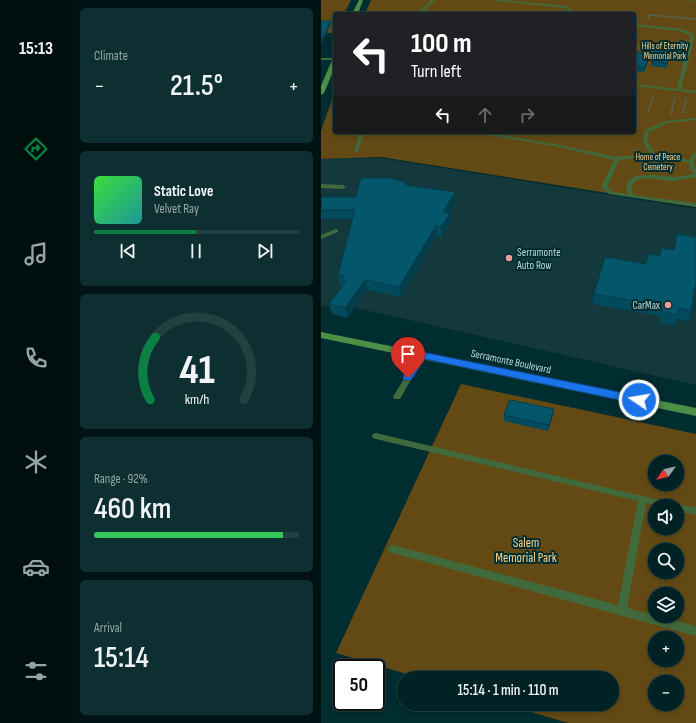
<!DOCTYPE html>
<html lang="en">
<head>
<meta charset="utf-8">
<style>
  body { margin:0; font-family:"Sofia Sans Condensed",sans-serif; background:#0e2f31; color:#f1f3f6; height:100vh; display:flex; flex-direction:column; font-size:15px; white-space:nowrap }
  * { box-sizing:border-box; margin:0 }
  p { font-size:13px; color:#95a4a6 }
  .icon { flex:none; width:22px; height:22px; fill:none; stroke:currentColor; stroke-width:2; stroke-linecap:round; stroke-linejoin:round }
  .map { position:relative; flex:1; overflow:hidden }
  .side { display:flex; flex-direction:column; gap:8px; padding:8px; background:#001314; width:249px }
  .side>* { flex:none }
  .banner { position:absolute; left:12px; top:12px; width:303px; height:122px; border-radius:4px; box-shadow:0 2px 6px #0003,0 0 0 1px #223f41; background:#202124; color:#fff; overflow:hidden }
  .needle { width:26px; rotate:236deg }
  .fabs { position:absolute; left:327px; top:455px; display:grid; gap:8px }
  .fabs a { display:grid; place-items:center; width:36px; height:36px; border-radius:50%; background:#002224; box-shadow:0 2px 6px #0003,0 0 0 1px #223f41; font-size:20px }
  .speed { position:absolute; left:12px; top:659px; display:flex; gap:8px; font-size:20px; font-weight:700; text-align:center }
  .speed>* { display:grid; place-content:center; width:52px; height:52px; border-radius:50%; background:#002224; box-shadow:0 2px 6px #0003,0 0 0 1px #223f41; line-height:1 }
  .speed .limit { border:2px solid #111; border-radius:6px; background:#fff; color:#111 }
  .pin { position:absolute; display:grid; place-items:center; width:34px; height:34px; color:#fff; margin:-41px -17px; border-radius:50% 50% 50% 0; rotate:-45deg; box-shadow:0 0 4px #0007 }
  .pin .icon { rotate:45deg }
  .me { position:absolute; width:44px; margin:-22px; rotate:282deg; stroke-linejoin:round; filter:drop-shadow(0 0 3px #0008) }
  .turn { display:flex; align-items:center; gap:14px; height:84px; padding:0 12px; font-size:18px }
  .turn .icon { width:52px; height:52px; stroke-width:2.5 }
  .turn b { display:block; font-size:28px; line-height:34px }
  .lanes { display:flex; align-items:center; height:38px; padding:0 12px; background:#0003; justify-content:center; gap:20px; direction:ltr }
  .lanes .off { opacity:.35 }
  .big { font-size:30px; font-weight:600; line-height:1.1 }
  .side .tile { flex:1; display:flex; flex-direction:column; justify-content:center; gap:6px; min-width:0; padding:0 14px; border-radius:6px; background:#0e2f31 }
  .side .dial { align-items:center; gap:0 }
  .dial svg { height:104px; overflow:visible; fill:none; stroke:#223f41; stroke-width:7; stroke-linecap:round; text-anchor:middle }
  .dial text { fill:#f1f3f6; stroke:none }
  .song { display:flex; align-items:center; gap:12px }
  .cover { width:48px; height:48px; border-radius:6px; background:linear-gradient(135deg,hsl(120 70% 55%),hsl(180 70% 35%)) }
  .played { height:4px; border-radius:2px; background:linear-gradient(90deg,#0b8043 50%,#223f41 50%) }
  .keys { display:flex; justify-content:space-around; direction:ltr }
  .heat { display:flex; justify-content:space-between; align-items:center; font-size:22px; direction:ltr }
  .charge { height:6px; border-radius:3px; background:linear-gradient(90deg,#34c759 92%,#223f41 0) }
  .trip { position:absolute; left:76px; top:671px; width:222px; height:40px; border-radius:20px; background:#002224; box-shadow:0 2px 6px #0003,0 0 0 1px #223f41; font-weight:600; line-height:40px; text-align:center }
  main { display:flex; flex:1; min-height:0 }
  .dock { display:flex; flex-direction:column; width:72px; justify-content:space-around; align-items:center; background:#000e0e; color:#95a4a6 }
  .dock .icon { width:28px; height:28px }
  .dock .on { color:#0b8043 }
  .dock b { font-size:18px; color:#f1f3f6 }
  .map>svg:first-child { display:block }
</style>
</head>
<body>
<main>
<nav class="dock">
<b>15:13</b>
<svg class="icon on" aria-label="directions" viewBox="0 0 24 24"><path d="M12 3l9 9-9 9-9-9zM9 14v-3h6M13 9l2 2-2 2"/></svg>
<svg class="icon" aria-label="music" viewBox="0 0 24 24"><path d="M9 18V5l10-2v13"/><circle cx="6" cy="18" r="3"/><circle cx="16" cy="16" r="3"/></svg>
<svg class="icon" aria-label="phone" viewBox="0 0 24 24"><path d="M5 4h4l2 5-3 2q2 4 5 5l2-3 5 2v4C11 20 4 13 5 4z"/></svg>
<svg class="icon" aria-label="climate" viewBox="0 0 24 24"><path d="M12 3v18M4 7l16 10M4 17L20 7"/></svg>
<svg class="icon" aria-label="car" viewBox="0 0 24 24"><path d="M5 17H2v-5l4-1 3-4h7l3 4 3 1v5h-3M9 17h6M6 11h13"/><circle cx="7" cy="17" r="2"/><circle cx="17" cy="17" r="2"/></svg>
<svg class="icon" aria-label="filters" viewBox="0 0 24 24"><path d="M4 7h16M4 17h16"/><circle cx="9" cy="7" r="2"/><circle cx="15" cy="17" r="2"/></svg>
</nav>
<section class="side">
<div class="tile"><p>Climate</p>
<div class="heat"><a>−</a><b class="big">21.5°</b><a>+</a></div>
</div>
<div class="tile">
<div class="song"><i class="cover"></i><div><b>Static Love</b><p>Velvet Ray</p></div></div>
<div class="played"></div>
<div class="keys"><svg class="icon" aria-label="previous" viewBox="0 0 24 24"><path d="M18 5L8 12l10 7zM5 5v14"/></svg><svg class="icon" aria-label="pause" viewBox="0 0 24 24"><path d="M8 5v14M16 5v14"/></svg><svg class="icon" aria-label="next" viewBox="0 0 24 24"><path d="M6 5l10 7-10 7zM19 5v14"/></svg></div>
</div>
<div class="tile dial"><svg viewBox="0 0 100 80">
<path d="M14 69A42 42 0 1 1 86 69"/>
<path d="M14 69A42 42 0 0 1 18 21" stroke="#0b8043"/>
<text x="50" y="56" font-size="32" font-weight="700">41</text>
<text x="50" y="72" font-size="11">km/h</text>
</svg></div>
<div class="tile"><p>Range · 92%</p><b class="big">460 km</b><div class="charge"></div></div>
<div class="tile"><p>Arrival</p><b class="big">15:14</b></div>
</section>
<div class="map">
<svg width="375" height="723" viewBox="0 0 375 723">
  <rect width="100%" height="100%" fill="#002d30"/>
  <path fill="#14393c" d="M60,158L375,209V385L31,307L0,306V159Z"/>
  <g fill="#634a15" fill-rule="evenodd">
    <path d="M0,0H30L23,14H14V33H0Z"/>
    <path d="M50,0H375V207L60,157L0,159V131L14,91V132H313V14H44Z"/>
    <path d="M140,384L375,434V723H247L184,704H291V678H99L15,653ZM334,462H356V484H334ZM334,506H356V528H334ZM334,550H356V572H334ZM334,594H356V616H334ZM334,638H356V660H334ZM334,682H356V704H334Z"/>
  </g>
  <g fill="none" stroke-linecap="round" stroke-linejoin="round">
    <g stroke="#4c7274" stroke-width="1.5" stroke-dasharray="1.5 1" stroke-linecap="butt">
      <path d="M291,14L292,11"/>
      <path d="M327,19L328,15L375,19"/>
      <path d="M327,113L332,95"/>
      <path d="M362,113L365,99"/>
      <path d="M350,114L354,97"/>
    </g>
    <g fill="#416a3c" fill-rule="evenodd">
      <path d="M110,0H114L100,14H96Z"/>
      <path d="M168,0H181L245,6L251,10L249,14H245L247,10L244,8Z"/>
      <path d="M365,0H375V1Z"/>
      <path d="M313,24L360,29L371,33L373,38L360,89L375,91V93L313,86V84L356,89L365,53L313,48V46L366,51L369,38L368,35L359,31L313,26Z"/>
      <rect x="0" y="58" width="14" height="2"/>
      <path d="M375,118V120L346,123L328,132L326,141L334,154L369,160L371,155L375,153L373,164L375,170V177C368,178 360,180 353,181C341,181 318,173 311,185L312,195L375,203V207L288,194L280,187L293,160L238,147L154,133L152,132H163L238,145L296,157L329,154L322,141L324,130L345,121ZM332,156L368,163L369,168L373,174L353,177L331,175L315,176L309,179L305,185L307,194L292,192L286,187L298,160Z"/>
      <path d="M39,132H43L37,151L35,152L33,151Z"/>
      <path d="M0,184L22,185L25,187L22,189L0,188Z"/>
      <path d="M15,229L17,230V232L0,239V235Z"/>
      <path d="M99,353H103L104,355L79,399H73L72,397L73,395Z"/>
      <path d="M55,433L355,504L375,507V515L356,511V506H337L325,503L306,608L375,626V636L68,552L67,549L68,546L71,545L297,605L317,501L55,439L52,438L51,436L52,434Z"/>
    </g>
    <g fill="#4d8f45" fill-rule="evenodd">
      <path d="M38,0H42L37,14H31Z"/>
      <path d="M14,58V67L3,93L0,95V86L11,60Z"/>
      <path d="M0,332L375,408V416L0,338Z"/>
    </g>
  </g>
  <g fill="#034a5c">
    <path d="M313,52L328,54V59L323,72L313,71Z"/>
    <path d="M350,53L345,68L330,66V61Z"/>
    <path d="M0,197H35L134,202L127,214L130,224L121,237L116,236L80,297L46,290L26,318L11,314L8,304L22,286L19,285L17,275L31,219H0Z"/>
    <path d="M273,294L370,311L368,321L355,319L354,326L338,323L340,316L271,304Z"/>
    <path d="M183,415H232L227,431L183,421Z"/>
  </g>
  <g fill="#033c4b">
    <path d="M10,21V24L0,45V41Z"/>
    <path d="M350,48V53L345,68L346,63Z"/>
    <path d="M328,54V59L323,72L324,67Z"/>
    <path d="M134,192V202L123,222L122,212Z"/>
    <path d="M129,214L130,224L121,237L120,227Z"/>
    <path d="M115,226L116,236L80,297L78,287Z"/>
    <path d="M44,280L46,290L26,318L24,308Z"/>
    <path d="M233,409L232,415L227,431L228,425Z"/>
  </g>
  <g fill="#04566b" stroke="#033c4b">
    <path d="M0,21H10L0,41Z"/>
    <path d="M335,47L350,48L346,63L330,61Z"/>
    <path d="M313,52L328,54L324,67L313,65Z"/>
    <path d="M40,178H68L85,182V185L134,192L122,212L129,214L120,227L115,226L78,287L44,280L24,308L8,304L26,280H21L23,276L17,275L34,210H0V197H35Z"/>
    <path d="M356,234L375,237V283L370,311L358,308L356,315L341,312L342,306L273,294L284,257L325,264L327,254L339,256L340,248L353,250Z"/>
    <path d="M189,400L233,409L228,425L183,415Z"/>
  </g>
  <path fill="#1a73e8" stroke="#114b97" d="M101,352L318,396L322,400L318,404L104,359L90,380H83L82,378L83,375L98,353Z"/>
  <g fill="#f59b99" stroke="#002d30" stroke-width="1.5">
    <circle cx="188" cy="258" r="4"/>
    <circle cx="347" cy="305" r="4"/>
  </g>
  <g text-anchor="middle" stroke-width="4" stroke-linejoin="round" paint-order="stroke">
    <g font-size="9" fill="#fcd693" stroke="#002d30">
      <text x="344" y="49">Hills of Eternity<tspan x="344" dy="10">Memorial Park</tspan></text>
      <text x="337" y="160">Home of Peace<tspan x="337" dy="10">Cemetery</tspan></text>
    </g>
    <g font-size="11" fill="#bcd8d9" stroke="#002d30" text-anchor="start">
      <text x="196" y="256">Serramonte<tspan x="196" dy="13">Auto Row</tspan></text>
      <text x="339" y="309" text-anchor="end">CarMax</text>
    </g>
    <g font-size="11" fill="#bcd8d9" stroke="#002d30">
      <text transform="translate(190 361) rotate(12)" y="4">Serramonte Boulevard</text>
    </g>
    <g font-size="13" fill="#fcd693" stroke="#002d30">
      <text x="205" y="547">Salem<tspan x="205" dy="15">Memorial Park</tspan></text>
    </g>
  </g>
</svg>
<div class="fabs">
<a><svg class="needle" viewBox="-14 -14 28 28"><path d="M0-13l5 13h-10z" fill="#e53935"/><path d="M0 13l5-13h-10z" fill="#95a4a6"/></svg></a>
<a><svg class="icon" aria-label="sound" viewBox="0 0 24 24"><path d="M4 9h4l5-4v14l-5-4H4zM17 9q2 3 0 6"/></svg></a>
<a><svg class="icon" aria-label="search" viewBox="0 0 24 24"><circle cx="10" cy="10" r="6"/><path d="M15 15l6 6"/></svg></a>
<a><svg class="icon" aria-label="layers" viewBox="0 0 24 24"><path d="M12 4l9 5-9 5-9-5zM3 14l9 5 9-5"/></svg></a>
<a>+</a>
<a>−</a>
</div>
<div class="speed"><div class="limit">50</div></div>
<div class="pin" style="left:87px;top:378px;background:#d93025"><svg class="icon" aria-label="arrive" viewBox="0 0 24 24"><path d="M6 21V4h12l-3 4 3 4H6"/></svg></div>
<svg class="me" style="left:318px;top:400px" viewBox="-20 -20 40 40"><circle r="17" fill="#1a73e8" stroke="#fff" stroke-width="3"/><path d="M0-11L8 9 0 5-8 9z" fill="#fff"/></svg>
<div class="trip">15:14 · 1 min · 110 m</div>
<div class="banner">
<div class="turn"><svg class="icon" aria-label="left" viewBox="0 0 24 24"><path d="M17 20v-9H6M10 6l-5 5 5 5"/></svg><div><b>100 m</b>Turn left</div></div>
<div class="lanes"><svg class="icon" aria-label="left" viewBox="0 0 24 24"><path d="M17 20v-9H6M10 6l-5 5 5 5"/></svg><svg class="icon off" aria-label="ahead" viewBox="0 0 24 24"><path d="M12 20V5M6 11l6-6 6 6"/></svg><svg class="icon off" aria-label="right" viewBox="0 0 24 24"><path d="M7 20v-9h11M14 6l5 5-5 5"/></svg></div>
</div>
</div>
</main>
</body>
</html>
